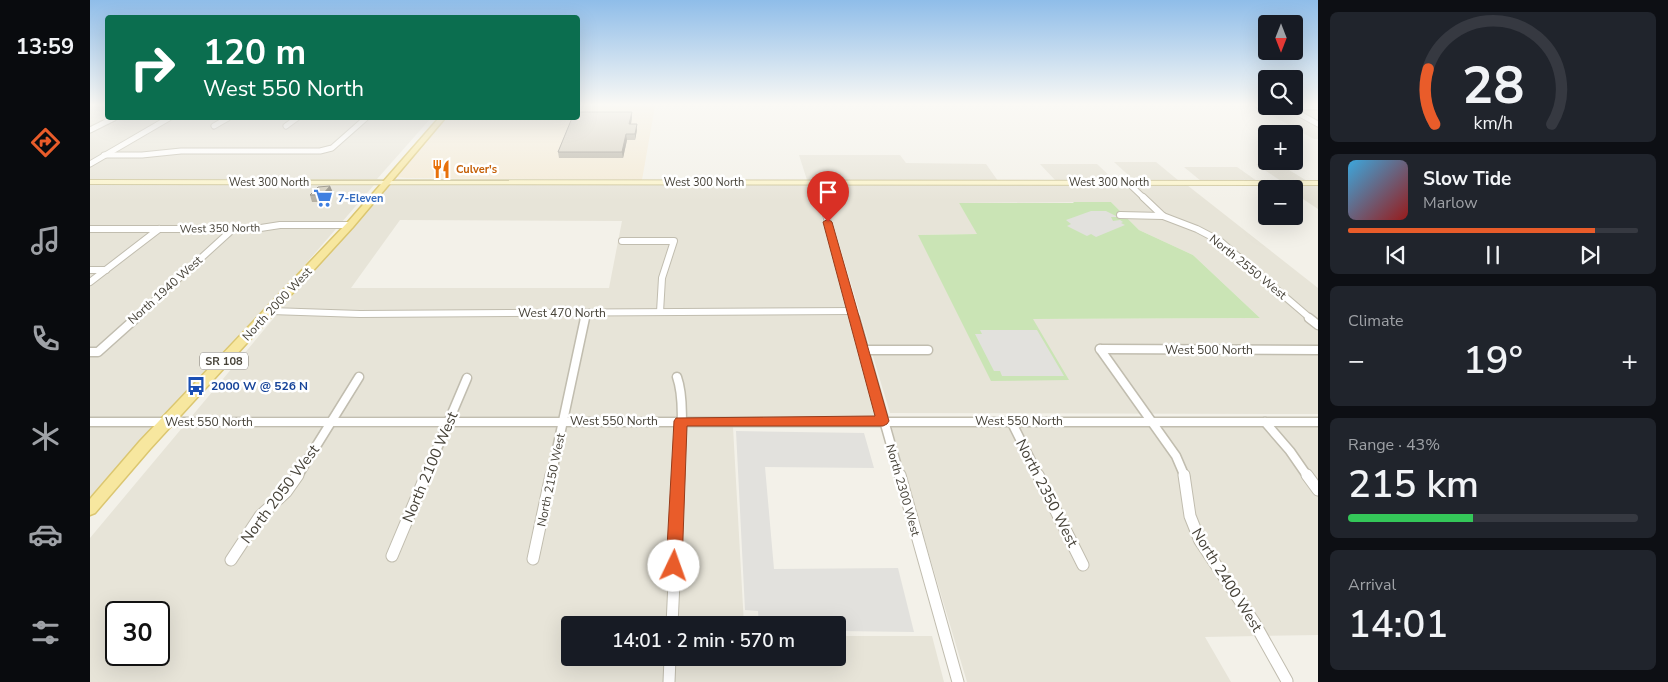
<!DOCTYPE html>
<html lang="en">
<head>
<meta charset="utf-8">
<style>
  body { margin:0; font-family:"Nunito Sans",sans-serif; background:#20242c; color:#f1f3f6; height:100vh; display:flex; flex-direction:column; font-size:19px; white-space:nowrap }
  * { box-sizing:border-box; margin:0 }
  p { font-size:16px; color:#9ea1a6 }
  .icon { flex:none; width:28px; height:28px; fill:none; stroke:currentColor; stroke-width:2; stroke-linecap:round; stroke-linejoin:round }
  .map { position:relative; flex:1; overflow:hidden }
  .side { display:flex; flex-direction:column; gap:12px; padding:12px; background:#0d0f14; width:350px }
  .side>* { flex:none }
  .top-card { position:absolute; left:15px; top:15px; width:475px; height:105px; border-radius:5px; box-shadow:0 5px 20px #0002; background:#0b6e4f; color:#fff; overflow:hidden }
  .needle { width:32px; rotate:180deg }
  .tools { position:absolute; left:1168px; top:15px; display:grid; gap:10px }
  .tools a { display:grid; place-items:center; width:45px; height:45px; border-radius:5px; background:#171b24; box-shadow:0 5px 20px #0002; font-size:25px }
  .speed { position:absolute; left:15px; top:601px; display:flex; gap:10px; font-size:25px; font-weight:700; text-align:center }
  .speed>* { display:grid; place-content:center; width:65px; height:65px; border-radius:50%; background:#171b24; box-shadow:0 5px 20px #0002; line-height:1 }
  .speed .limit { border:2px solid #111; border-radius:8px; background:#fff; color:#111 }
  .pin { position:absolute; display:grid; place-items:center; width:42px; height:42px; color:#fff; margin:-51px -21px; border-radius:50% 50% 50% 0; rotate:-45deg; box-shadow:0 0 5px #0007 }
  .pin .icon { rotate:45deg }
  .me { position:absolute; width:55px; margin:-28px; rotate:3deg; stroke-linejoin:round; filter:drop-shadow(0 0 4px #0008) }
  .turn { display:flex; align-items:center; gap:18px; height:105px; padding:0 15px; font-size:22px }
  .turn .icon { width:65px; height:65px; stroke-width:2.5 }
  .turn b { display:block; font-size:35px; line-height:42px }
  .big { font-size:38px; font-weight:600; line-height:1.1 }
  .side .card { flex:1; display:flex; flex-direction:column; justify-content:center; gap:8px; min-width:0; padding:0 18px; border-radius:8px; background:#20242c }
  .side .dial { align-items:center; gap:0 }
  .dial svg { height:130px; overflow:visible; fill:none; stroke:#363941; stroke-width:7; stroke-linecap:round; text-anchor:middle }
  .dial text { fill:#f1f3f6; stroke:none }
  .song { display:flex; align-items:center; gap:15px }
  .cover { width:60px; height:60px; border-radius:8px; background:linear-gradient(135deg,hsl(200 70% 55%),hsl(0 70% 35%)) }
  .played { height:5px; border-radius:2px; background:linear-gradient(90deg,#e95c2a 85%,#363941 85%) }
  .keys { display:flex; justify-content:space-around; direction:ltr }
  .heat { display:flex; justify-content:space-between; align-items:center; font-size:28px; direction:ltr }
  .charge { height:8px; border-radius:4px; background:linear-gradient(90deg,#34c759 43%,#363941 0) }
  .trip { position:absolute; left:471px; top:616px; width:285px; height:50px; border-radius:5px; background:#171b24; box-shadow:0 5px 20px #0002; font-weight:600; line-height:50px; text-align:center }
  main { display:flex; flex:1; min-height:0 }
  .menu { display:flex; flex-direction:column; width:90px; justify-content:space-around; align-items:center; background:#090b0e; color:#9ea1a6 }
  .menu .icon { width:35px; height:35px }
  .menu .active { color:#e95c2a }
  .menu b { font-size:22px; color:#f1f3f6 }
  .map>svg:first-child { display:block }
</style>
</head>
<body>
<main>
<nav class="menu">
<b>13:59</b>
<svg class="icon active" aria-label="directions" viewBox="0 0 24 24"><path d="M12 3l9 9-9 9-9-9zM9 14v-3h6M13 9l2 2-2 2"/></svg>
<svg class="icon" aria-label="music" viewBox="0 0 24 24"><path d="M9 18V5l10-2v13"/><circle cx="6" cy="18" r="3"/><circle cx="16" cy="16" r="3"/></svg>
<svg class="icon" aria-label="phone" viewBox="0 0 24 24"><path d="M5 4h4l2 5-3 2q2 4 5 5l2-3 5 2v4C11 20 4 13 5 4z"/></svg>
<svg class="icon" aria-label="climate" viewBox="0 0 24 24"><path d="M12 3v18M4 7l16 10M4 17L20 7"/></svg>
<svg class="icon" aria-label="car" viewBox="0 0 24 24"><path d="M5 17H2v-5l4-1 3-4h7l3 4 3 1v5h-3M9 17h6M6 11h13"/><circle cx="7" cy="17" r="2"/><circle cx="17" cy="17" r="2"/></svg>
<svg class="icon" aria-label="filters" viewBox="0 0 24 24"><path d="M4 7h16M4 17h16"/><circle cx="9" cy="7" r="2"/><circle cx="15" cy="17" r="2"/></svg>
</nav>
<div class="map">
<svg width="1228" height="682" viewBox="0 0 1228 682">
  <rect width="100%" height="100%" fill="#f3f1e9"/>
  <g fill="#e7e4d8" fill-rule="evenodd">
    <path d="M0,105H17L18,118H341L287,179H0Z"/>
    <path d="M1163,105H1228V139H1224Z"/>
    <path d="M709,155H810L816,163L896,164L908,181L717,180Z"/>
    <path d="M1024,162H1066L1089,181H1045Z"/>
    <path d="M950,164H1007L1025,181H966Z"/>
    <path d="M1166,164L1191,165L1217,181H1191Z"/>
    <path d="M1094,167H1147L1167,181H1111Z"/>
    <path d="M296,184H723L785,417L102,416ZM310,220L532,221L519,288H261Z"/>
    <path d="M731,184L1097,185L1228,288V414L800,413ZM1021,202L1049,230L1103,255L1170,318L942,319L828,235L888,234L869,203Z"/>
    <path d="M0,185H284L0,513Z"/>
    <path d="M1192,185H1228V209L1204,193V189H1198Z"/>
    <path d="M643,427L654,625H480V658H748V636H842L854,682H0V538L92,428ZM26,612H69V655H26Z"/>
    <path d="M801,427H1228V635L1115,637L1141,682H877Z"/>
  </g>
  <path fill="#f3ead6" d="M488,106H565L552,180L315,178L307,177L355,118H488Z"/>
  <path fill="#cae4b5" d="M983,202H1021L1049,230L1103,255L1170,318L943,319L979,380L901,381L828,235L887,234L869,203H984Z"/>
  <g fill="#e2e1dd">
    <path d="M1001,211H1016L1028,217H1021L1023,221L1030,220L1033,222L1031,223L1035,225L1006,237L1001,234L997,236L977,226L981,224L976,220Z"/>
    <path d="M890,330H947L974,376H912L910,371H904L885,334H892Z"/>
    <path d="M646,431L774,433L784,468L675,467L684,569L808,568L824,632L748,631V625H669L668,611L655,610Z"/>
  </g>
  <g fill="none" stroke-linecap="round" stroke-linejoin="round">
    <g stroke="#c1bdaf" stroke-width="7">
      <g id="minor-far3">
        <path d="M1169,106L1228,107"/>
        <path d="M1197,107L1228,124"/>
        <path d="M124,126L138,118"/>
        <path d="M196,126L207,118"/>
        <path d="M0,130L24,118"/>
        <path d="M14,155H52L91,151H230L242,148L276,118"/>
        <path d="M0,164L79,118"/>
        <path d="M1037,182L1054,198"/>
        <path d="M727,183L731,198"/>
      </g>
    </g>
    <g stroke="#c1bdaf" stroke-width="8">
      <g id="minor-far2">
        <path d="M731,197L765,319"/>
        <path d="M1053,197L1073,216L1107,229L1130,241L1221,319"/>
        <path d="M1030,215L1073,216"/>
        <path d="M0,229H164L190,225H260"/>
        <path d="M532,241H584L572,278L570,312"/>
        <path d="M0,270H16"/>
        <path d="M0,282L69,229"/>
        <path d="M181,311L270,314L763,311"/>
        <path d="M44,319L143,229"/>
        <path d="M495,319L496,312"/>
      </g>
    </g>
    <g stroke="#c1bdaf" stroke-width="11">
      <g id="minor-far1">
        <path d="M765,318L810,477"/>
        <path d="M1219,318L1228,325"/>
        <path d="M1010,349L1086,456L1095,477"/>
        <path d="M1010,349L1228,350"/>
        <path d="M774,350H838"/>
        <path d="M0,352H8L46,318"/>
        <path d="M587,377C596,402 590,449 589,477"/>
        <path d="M921,421L949,477"/>
        <path d="M0,422H1228"/>
        <path d="M1175,422L1200,451L1218,477"/>
        <path d="M207,477L269,377"/>
        <path d="M335,477L377,378"/>
        <path d="M461,477L495,318"/>
      </g>
    </g>
    <g stroke="#c1bdaf" stroke-width="13">
      <g id="minor">
        <path d="M810,475L868,682"/>
        <path d="M948,475L993,565"/>
        <path d="M1094,475L1100,516L1110,541L1164,622L1197,681"/>
        <path d="M1217,475L1228,490"/>
        <path d="M302,556L336,475"/>
        <path d="M443,559L461,475"/>
        <path d="M141,560L170,516L196,492L208,475"/>
        <path d="M582,625L589,475"/>
        <path d="M579,682L580,658"/>
      </g>
    </g>
    <g stroke="#cfc79c" stroke-width="2">
      <path id="secondary" d="M0,180L1228,181V185L0,184Z"/>
    </g>
    <g stroke="#dbc670" stroke-width="3">
      <path id="primary" d="M349,118H355L263,227L60,449L5,513L0,515V499L50,441L257,223Z"/>
    </g>
    <use href="#minor-far3" stroke="#fff" stroke-width="5"/>
    <use href="#minor-far2" stroke="#fff" stroke-width="6"/>
    <use href="#minor-far1" stroke="#fff" stroke-width="8"/>
    <use href="#minor" stroke="#fff" stroke-width="11"/>
    <use href="#secondary" fill="#fbf4cc" fill-rule="evenodd"/>
    <use href="#primary" fill="#f7e79f" fill-rule="evenodd"/>
  </g>
  <g fill="#b6b1a4">
    <path d="M542,112V117L541,124L547,130L545,140H537L533,158H469L468,152Z"/>
    <path d="M240,186L243,193L235,202H222L220,195Z"/>
  </g>
  <g fill="#949086">
    <path d="M542,112V117L540,130L539,124Z"/>
    <path d="M547,124V130L545,140V134Z"/>
    <path d="M536,134L537,140L533,158L532,152Z"/>
    <path d="M240,186L243,193L235,202L232,195Z"/>
  </g>
  <g fill="#d4cebf" stroke="#949086">
    <path d="M488,112H542L539,124H547L545,134H536L532,152H468L482,118H488Z"/>
    <path d="M240,186L232,195H220L228,187Z"/>
  </g>
  <linearGradient id="sky" x2="0" y2="1"><stop stop-color="#8fbde9"/><stop offset="0.52" stop-color="#faf9f5"/><stop offset="1" stop-color="#faf9f5" stop-opacity="0"/></linearGradient>
  <rect width="1228" height="201" fill="url(#sky)"/>
  <path fill="#e95c2a" stroke="#973c1b" d="M738,219L742,222L799,421L797,424L793,426H597L592,566L590,572L584,574L578,572L576,566L584,421L586,418L785,416L733,222Z"/>
  <defs>
    <g id="restaurant-bare" transform="scale(1.5)"><path d="M-5-6h1v4h1v-4h1v4h1v-4h1v5L-1.5 .5V6h-2V.5L-5-1ZM5-6V6H3V1.5H1.5Q1.5-4 5-6Z" fill="#e8710a" stroke="#fff" stroke-width="2.5" paint-order="stroke"/></g>
    <g id="supermarket-bare" transform="scale(1.5)"><path d="M-6-5.5h2.5l.6 2H6L4.5 2H-2.5L-4.4-4H-6ZM-1.5 3.2a1.3 1.3 0 1 0 .1 0ZM3 3.2a1.3 1.3 0 1 0 .1 0Z" fill="#3f7fe0" stroke="#fff" stroke-width="2.5" paint-order="stroke"/></g>
    <g id="bus-bare" transform="scale(1.5)"><path d="M-5-6H5V4H4V6H2V4H-2V6H-4V4H-5ZM-3.5-4V0h7V-4ZM-3.5 1.2v1.5H-2V1.2ZM2 1.2v1.5H3.5V1.2Z" fill="#1a4fb4" stroke="#fff" stroke-width="2.5" paint-order="stroke"/></g>
  </defs>
  <g fill-rule="evenodd">
    <use href="#restaurant-bare" x="351" y="169"/>
    <use href="#supermarket-bare" x="233" y="198"/>
    <use href="#bus-bare" x="106" y="386"/>
  </g>
  <g text-anchor="middle" stroke-width="5" stroke-linejoin="round" paint-order="stroke">
    <g font-size="11" font-weight="bold" fill="#c56008" stroke="#fff" text-anchor="start">
      <text x="366" y="173">Culver's</text>
    </g>
    <g font-size="11" fill="#464238" stroke="#fff">
      <text x="179" y="186">West 300 North</text>
      <text x="614" y="186">West 300 North</text>
      <text x="1019" y="186">West 300 North</text>
      <text transform="translate(130 228) rotate(-1)" y="4">West 350 North</text>
    </g>
    <g font-size="11" font-weight="bold" fill="#366cbe" stroke="#fff" text-anchor="start">
      <text x="248" y="202">7-Eleven</text>
    </g>
    <rect fill="#fff" stroke="#7e7b74" stroke-width="1" x="110" y="352.5" width="48" height="17" rx="4"/>
    <g font-size="11" font-weight="bold" fill="#464238">
      <text x="134" y="365">SR 108</text>
    </g>
    <g font-size="12" fill="#464238" stroke="#fff">
      <text transform="translate(1158 267) rotate(39)" y="4">North 2550 West</text>
      <text transform="translate(75 290) rotate(-42)" y="4">North 1940 West</text>
      <text transform="translate(187 304) rotate(-47)" y="4">North 2000 West</text>
      <text x="472" y="317">West 470 North</text>
      <text x="1119" y="354">West 500 North</text>
      <text x="524" y="425">West 550 North</text>
      <text x="929" y="425">West 550 North</text>
      <text x="119" y="426">West 550 North</text>
      <text transform="translate(461 480) rotate(-78)" y="4">North 2150 West</text>
      <text transform="translate(813 490) rotate(74)" y="4">North 2300 West</text>
    </g>
    <g font-size="12" font-weight="bold" fill="#164399" stroke="#fff" text-anchor="start">
      <text x="121" y="390">2000 W @ 526 N</text>
    </g>
    <g font-size="15" fill="#464238" stroke="#fff">
      <text transform="translate(340 467) rotate(-67)" y="5">North 2100 West</text>
      <text transform="translate(957 493) rotate(63)" y="5">North 2350 West</text>
      <text transform="translate(190 494) rotate(-53)" y="5">North 2050 West</text>
      <text transform="translate(1137 580) rotate(58)" y="5">North 2400 West</text>
    </g>
  </g>
</svg>
<div class="tools">
<a><svg class="needle" viewBox="-14 -14 28 28"><path d="M0-13l5 13h-10z" fill="#e53935"/><path d="M0 13l5-13h-10z" fill="#9ea1a6"/></svg></a>
<a><svg class="icon" aria-label="search" viewBox="0 0 24 24"><circle cx="10" cy="10" r="6"/><path d="M15 15l6 6"/></svg></a>
<a>+</a>
<a>−</a>
</div>
<div class="speed"><div class="limit">30</div></div>
<div class="pin" style="left:738px;top:222px;background:#d93025"><svg class="icon" aria-label="arrive" viewBox="0 0 24 24"><path d="M6 21V4h12l-3 4 3 4H6"/></svg></div>
<svg class="me" style="left:584px;top:566px" viewBox="-20 -20 40 40"><circle r="19" fill="#fff"/><path d="M0-13L10 11 0 6-10 11z" fill="#e95c2a"/></svg>
<div class="trip">14:01 · 2 min · 570 m</div>
<div class="top-card">
<div class="turn"><svg class="icon" aria-label="right" viewBox="0 0 24 24"><path d="M7 20v-9h11M14 6l5 5-5 5"/></svg><div><b>120 m</b>West 550 North</div></div>
</div>
</div>
<section class="side">
<div class="card dial"><svg viewBox="0 0 100 80">
<path d="M14 69A42 42 0 1 1 86 69"/>
<path d="M14 69A42 42 0 0 1 10 35" stroke="#e95c2a"/>
<text x="50" y="56" font-size="32" font-weight="700">28</text>
<text x="50" y="72" font-size="11">km/h</text>
</svg></div>
<div class="card">
<div class="song"><i class="cover"></i><div><b>Slow Tide</b><p>Marlow</p></div></div>
<div class="played"></div>
<div class="keys"><svg class="icon" aria-label="previous" viewBox="0 0 24 24"><path d="M18 5L8 12l10 7zM5 5v14"/></svg><svg class="icon" aria-label="pause" viewBox="0 0 24 24"><path d="M8 5v14M16 5v14"/></svg><svg class="icon" aria-label="next" viewBox="0 0 24 24"><path d="M6 5l10 7-10 7zM19 5v14"/></svg></div>
</div>
<div class="card"><p>Climate</p>
<div class="heat"><a>−</a><b class="big">19°</b><a>+</a></div>
</div>
<div class="card"><p>Range · 43%</p><b class="big">215 km</b><div class="charge"></div></div>
<div class="card"><p>Arrival</p><b class="big">14:01</b></div>
</section>
</main>
</body>
</html>
